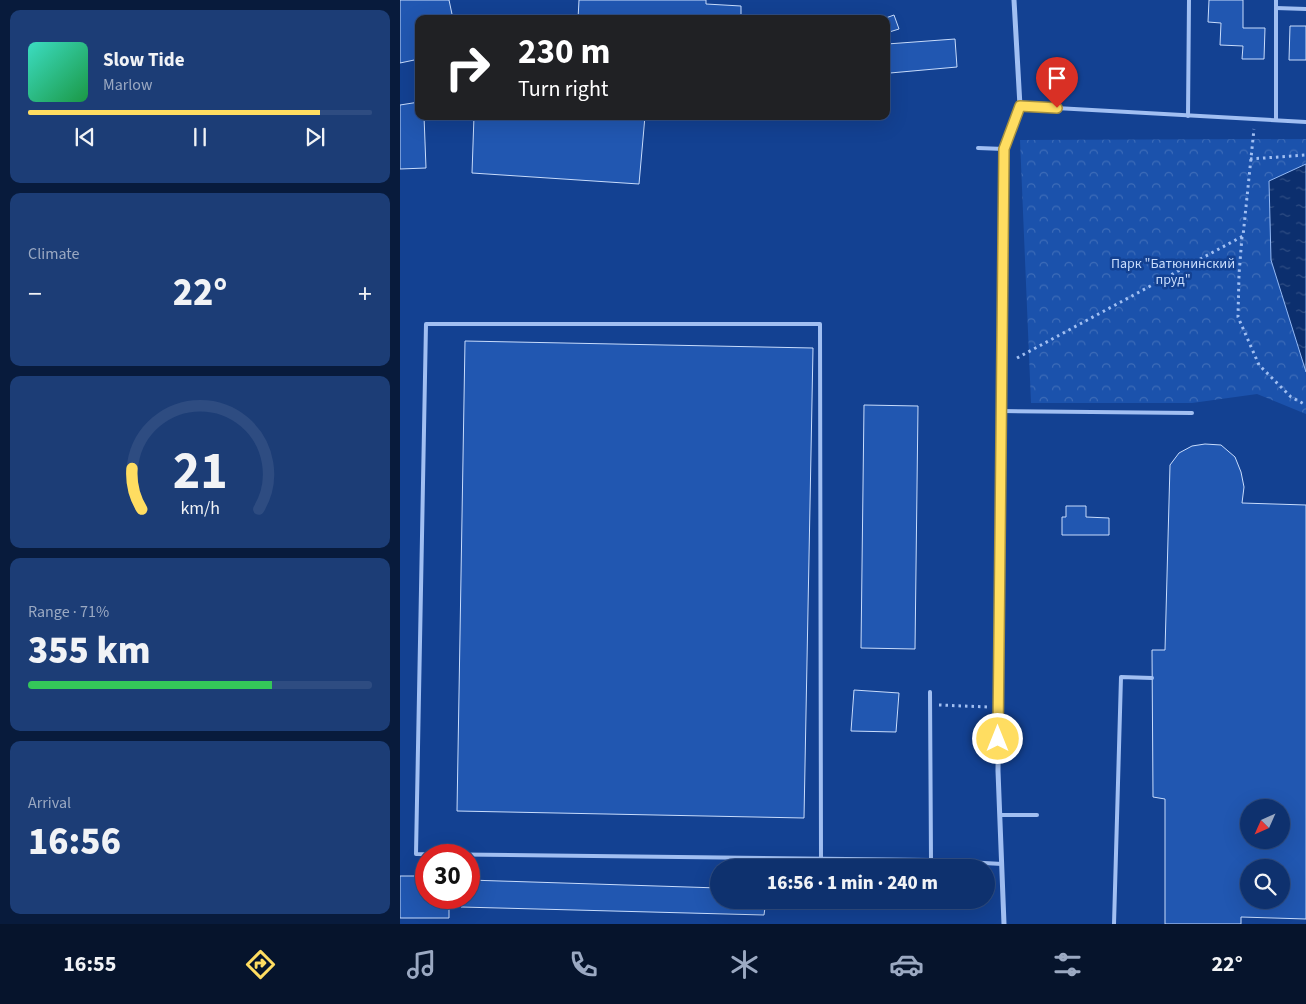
<!DOCTYPE html>
<html lang="en">
<head>
<meta charset="utf-8">
<style>
  body { margin:0; font-family:"Source Sans 3",sans-serif; background:#1c3d76; color:#f1f3f6; height:100vh; display:flex; flex-direction:column; font-size:19px; white-space:nowrap }
  * { box-sizing:border-box; margin:0 }
  p { font-size:16px; color:#9ba9c2 }
  .icon { flex:none; width:28px; height:28px; fill:none; stroke:currentColor; stroke-width:2; stroke-linecap:round; stroke-linejoin:round }
  .map { position:relative; flex:1; overflow:hidden }
  .sheet { display:flex; flex-direction:column; gap:10px; padding:10px; background:#081b3c; width:400px }
  .sheet>* { flex:none }
  .hud { position:absolute; left:15px; top:15px; width:475px; height:105px; border-radius:10px; box-shadow:0 5px 20px #0002,0 0 0 1px #2e4c81; background:#202124; color:#fff; overflow:hidden }
  .needle { width:32px; rotate:225deg }
  .tools { position:absolute; left:840px; top:799px; display:grid; gap:10px }
  .tools a { display:grid; place-items:center; width:50px; height:50px; border-radius:50%; background:#0e316e; box-shadow:0 5px 20px #0002,0 0 0 1px #2e4c81; font-size:25px }
  .speed { position:absolute; left:15px; top:844px; display:flex; gap:10px; font-size:25px; font-weight:700; text-align:center }
  .speed>* { display:grid; place-content:center; width:65px; height:65px; border-radius:50%; background:#0e316e; box-shadow:0 5px 20px #0002,0 0 0 1px #2e4c81; line-height:1 }
  .speed .limit { border:8px solid #d22; background:#fff; color:#111 }
  .pin { position:absolute; display:grid; place-items:center; width:42px; height:42px; color:#fff; margin:-51px -21px; border-radius:50% 50% 50% 0; rotate:-45deg; box-shadow:0 0 5px #0007 }
  .pin .icon { rotate:45deg }
  .me { position:absolute; width:55px; margin:-28px; rotate:0deg; stroke-linejoin:round; filter:drop-shadow(0 0 4px #0008) }
  .turn { display:flex; align-items:center; gap:18px; height:105px; padding:0 20px; font-size:22px }
  .turn .icon { width:65px; height:65px; stroke-width:2.5 }
  .turn b { display:block; font-size:35px; line-height:42px }
  .big { font-size:38px; font-weight:800; line-height:1.1 }
  .sheet .card { flex:1; display:flex; flex-direction:column; justify-content:center; gap:8px; min-width:0; padding:0 18px; border-radius:10px; background:#1c3d76 }
  .sheet .dial { align-items:center; gap:0 }
  .dial svg { height:130px; overflow:visible; fill:none; stroke:#2e4c81; stroke-width:7; stroke-linecap:round; text-anchor:middle }
  .dial text { fill:#f1f3f6; stroke:none }
  .song { display:flex; align-items:center; gap:15px }
  .cover { width:60px; height:60px; border-radius:8px; background:linear-gradient(135deg,hsl(170 70% 55%),hsl(140 70% 35%)) }
  .played { height:5px; border-radius:2px; background:linear-gradient(90deg,#ffdd61 85%,#2e4c81 85%) }
  .keys { display:flex; justify-content:space-around; direction:ltr }
  .heat { display:flex; justify-content:space-between; align-items:center; font-size:28px; direction:ltr }
  .charge { height:8px; border-radius:4px; background:linear-gradient(90deg,#34c759 71%,#2e4c81 0) }
  .trip { position:absolute; left:310px; top:859px; width:285px; height:50px; border-radius:25px; background:#0e316e; box-shadow:0 5px 20px #0002,0 0 0 1px #2e4c81; font-weight:800; line-height:50px; text-align:center }
  .menu { display:flex; height:80px; justify-content:space-around; align-items:center; background:#06142c; color:#9ba9c2 }
  .menu .icon { width:35px; height:35px }
  .menu .on { color:#ffdd61 }
  .menu b { font-size:22px; color:#f1f3f6 }
  main { display:flex; flex:1; min-height:0 }
  .map>svg:first-child { display:block }
</style>
</head>
<body>
<main>
<section class="sheet">
<div class="card">
<div class="song"><i class="cover"></i><div><b>Slow Tide</b><p>Marlow</p></div></div>
<div class="played"></div>
<div class="keys"><svg class="icon" aria-label="previous" viewBox="0 0 24 24"><path d="M18 5L8 12l10 7zM5 5v14"/></svg><svg class="icon" aria-label="pause" viewBox="0 0 24 24"><path d="M8 5v14M16 5v14"/></svg><svg class="icon" aria-label="next" viewBox="0 0 24 24"><path d="M6 5l10 7-10 7zM19 5v14"/></svg></div>
</div>
<div class="card"><p>Climate</p>
<div class="heat"><a>−</a><b class="big">22°</b><a>+</a></div>
</div>
<div class="card dial"><svg viewBox="0 0 100 80">
<path d="M14 69A42 42 0 1 1 86 69"/>
<path d="M14 69A42 42 0 0 1 8 44" stroke="#ffdd61"/>
<text x="50" y="56" font-size="32" font-weight="700">21</text>
<text x="50" y="72" font-size="11">km/h</text>
</svg></div>
<div class="card"><p>Range · 71%</p><b class="big">355 km</b><div class="charge"></div></div>
<div class="card"><p>Arrival</p><b class="big">16:56</b></div>
</section>
<div class="map">
<svg width="906" height="924" viewBox="0 0 906 924">
  <defs>
    <pattern id="park-crowns" width="20" height="18" patternUnits="userSpaceOnUse" patternTransform="scale(1.25)"><rect width="20" height="18" fill="#1b52ac"/><path d="M2 6a3 3 0 1 1 6 0M12 15a3 3 0 1 1 6 0" fill="none" stroke="#3d6cb8"/></pattern>
    <pattern id="water-ripples" width="26" height="14" patternUnits="userSpaceOnUse" patternTransform="scale(1.25)"><rect width="26" height="14" fill="#0c2f6e"/><path d="M2 4q2-2 4 0t4 0M15 11q2-2 4 0t4 0" fill="none" stroke="#304e84"/></pattern>
  </defs>
  <rect width="100%" height="100%" fill="#134192"/>
  <path fill="url(#park-crowns)" d="M906,139V414L857,394L792,403H631L620,140Z"/>
  <path fill="url(#water-ripples)" stroke="#93b9f5" d="M906,164V372L871,260L869,181Z"/>
  <g fill="#2157b1" stroke="#c8dcfc" fill-rule="evenodd">
    <path d="M0,0H49L53,19H19V59L0,63Z"/>
    <path d="M179,0H306V4L341,6V19H178Z"/>
    <path d="M809,0H843V28H865L864,59H842L843,46L820,45L821,23L808,22Z"/>
    <path d="M494,15L499,29L486,33V19H483Z"/>
    <path d="M890,26H906V60H889Z"/>
    <path d="M555,39L557,67L490,73L487,44Z"/>
    <path d="M19,102V116H24L26,168L0,169V105Z"/>
    <path d="M74,116H245L239,184L72,173Z"/>
    <path d="M65,341L413,348L404,818L57,811Z"/>
    <path d="M464,405L518,406L515,649L461,648Z"/>
    <path d="M805,444L821,445L835,457L841,472L844,487L842,503L906,505V919L841,917V924H765V799L753,797L752,650H765L770,465L779,453L792,446ZM849,808H881V840H849ZM849,868H881V900H849Z"/>
    <path d="M666,506H686V517L709,518V535H662V517H666Z"/>
    <path d="M454,690L499,693L496,732L451,731Z"/>
    <path d="M0,876H26V898H49V918H0Z"/>
    <path d="M69,880L319,888V900H366L364,915L61,907L63,898H69Z"/>
  </g>
  <g fill="none" stroke-linecap="round" stroke-linejoin="round">
    <g stroke="#a1bff2" stroke-width="3" stroke-dasharray="2.5 4" stroke-linecap="butt">
      <path d="M850,159L906,155"/>
      <path d="M842,237L839,274L838,317L859,365L891,397L906,405"/>
      <path d="M617,358L843,236L854,129"/>
      <path d="M539,705L588,707"/>
    </g>
    <g stroke="#a1bff2" stroke-width="4">
      <path d="M876,0V120"/>
      <path d="M876,8L906,9"/>
      <path d="M620,106L906,122"/>
      <path d="M788,116L789,0"/>
      <path d="M578,148L604,149"/>
      <path d="M601,411L792,413"/>
      <path d="M530,692L531,860L602,864"/>
      <path d="M600,815H637"/>
      <path d="M421,859L420,324H26L16,854C187,856 359,858 531,860"/>
      <path d="M714,924L721,677L752,678"/>
    </g>
    <path stroke="#a1bff2" stroke-width="5" d="M604,924L598,771L604,149L620,106L614,0"/>
  </g>
  <g fill="none" stroke-linecap="round" stroke-linejoin="round">
    <g stroke="#a6903f" stroke-width="12">
      <path id="route" d="M598,739L604,149L620,106L657,108"/>
    </g>
    <use href="#route" stroke="#ffdd61" stroke-width="9"/>
  </g>
  <g text-anchor="middle" stroke-width="5" stroke-linejoin="round" paint-order="stroke">
    <g font-size="14" fill="#c8dcfc" stroke="#134192">
      <text x="773" y="268">Парк "Батюнинский<tspan x="773" dy="16">пруд"</tspan></text>
    </g>
  </g>
</svg>
<div class="tools">
<a><svg class="needle" viewBox="-14 -14 28 28"><path d="M0-13l5 13h-10z" fill="#e53935"/><path d="M0 13l5-13h-10z" fill="#9ba9c2"/></svg></a>
<a><svg class="icon" aria-label="search" viewBox="0 0 24 24"><circle cx="10" cy="10" r="6"/><path d="M15 15l6 6"/></svg></a>
</div>
<div class="speed"><div class="limit">30</div></div>
<div class="pin" style="left:657px;top:108px;background:#d93025"><svg class="icon" aria-label="arrive" viewBox="0 0 24 24"><path d="M6 21V4h12l-3 4 3 4H6"/></svg></div>
<svg class="me" style="left:598px;top:739px" viewBox="-20 -20 40 40"><circle r="17" fill="#ffdd61" stroke="#fff" stroke-width="3"/><path d="M0-11L8 9 0 5-8 9z" fill="#fff"/></svg>
<div class="trip">16:56 · 1 min · 240 m</div>
<div class="hud">
<div class="turn"><svg class="icon" aria-label="right" viewBox="0 0 24 24"><path d="M7 20v-9h11M14 6l5 5-5 5"/></svg><div><b>230 m</b>Turn right</div></div>
</div>
</div>
</main>
<nav class="menu">
<b>16:55</b>
<svg class="icon on" aria-label="directions" viewBox="0 0 24 24"><path d="M12 3l9 9-9 9-9-9zM9 14v-3h6M13 9l2 2-2 2"/></svg>
<svg class="icon" aria-label="music" viewBox="0 0 24 24"><path d="M9 18V5l10-2v13"/><circle cx="6" cy="18" r="3"/><circle cx="16" cy="16" r="3"/></svg>
<svg class="icon" aria-label="phone" viewBox="0 0 24 24"><path d="M5 4h4l2 5-3 2q2 4 5 5l2-3 5 2v4C11 20 4 13 5 4z"/></svg>
<svg class="icon" aria-label="climate" viewBox="0 0 24 24"><path d="M12 3v18M4 7l16 10M4 17L20 7"/></svg>
<svg class="icon" aria-label="car" viewBox="0 0 24 24"><path d="M5 17H2v-5l4-1 3-4h7l3 4 3 1v5h-3M9 17h6M6 11h13"/><circle cx="7" cy="17" r="2"/><circle cx="17" cy="17" r="2"/></svg>
<svg class="icon" aria-label="filters" viewBox="0 0 24 24"><path d="M4 7h16M4 17h16"/><circle cx="9" cy="7" r="2"/><circle cx="15" cy="17" r="2"/></svg>
<b>22°</b>
</nav>
</body>
</html>
